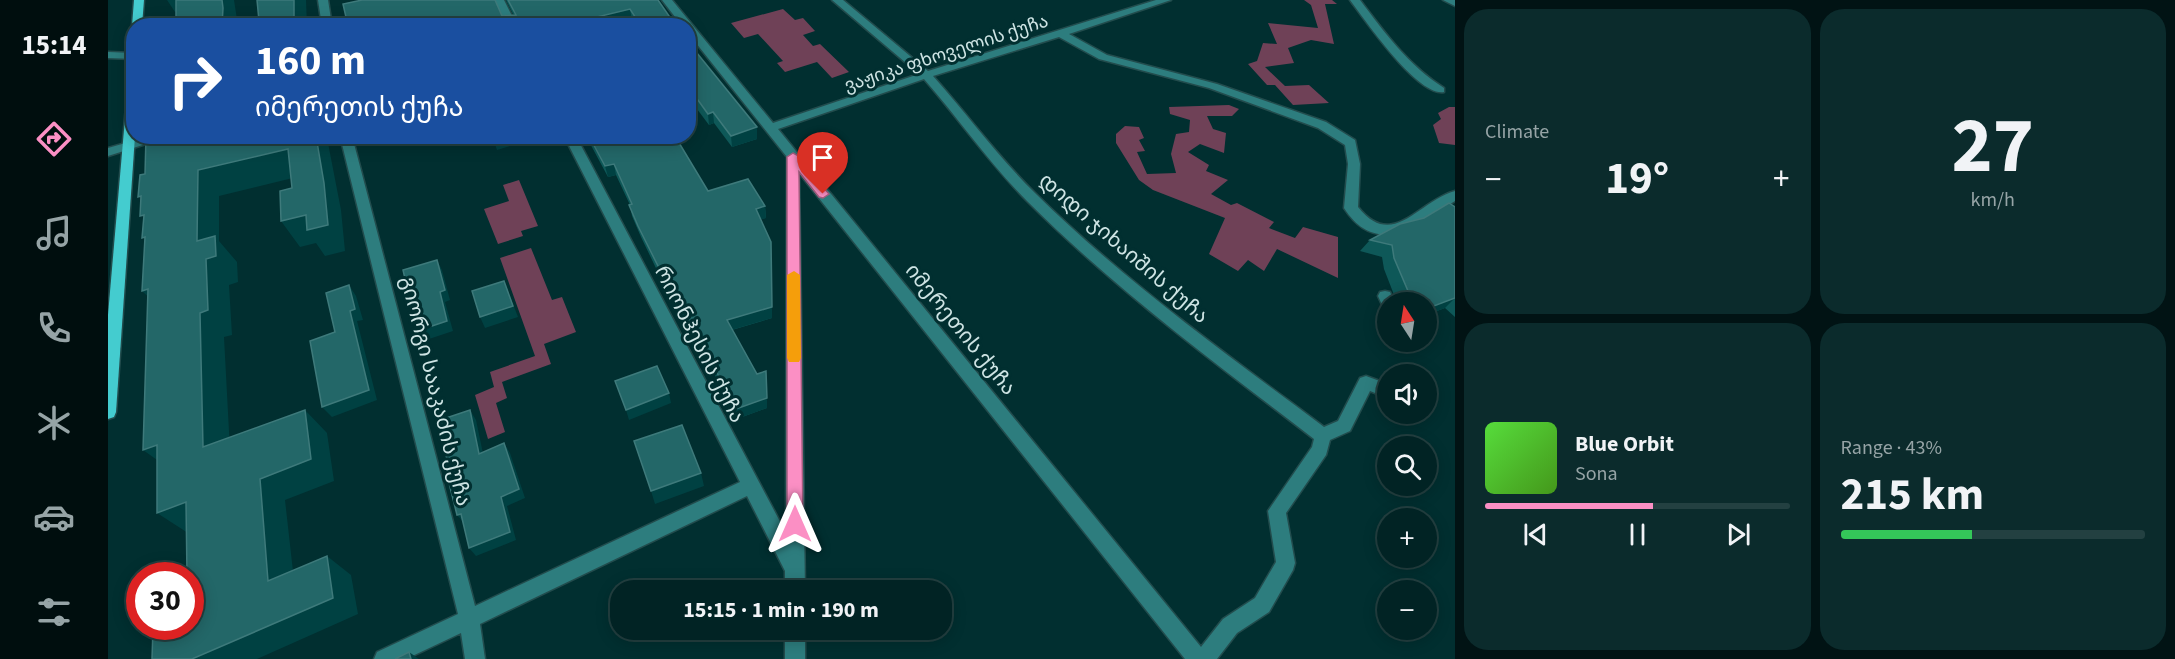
<!DOCTYPE html>
<html lang="en">
<head>
<meta charset="utf-8">
<style>
  body { margin:0; font-family:"Source Sans 3","Noto Sans Georgian",sans-serif; background:#0b2b2c; color:#f1f3f6; height:100vh; display:flex; flex-direction:column; font-size:22px; white-space:nowrap }
  * { box-sizing:border-box; margin:0 }
  p { font-size:20px; color:#96a4a6 }
  .icon { flex:none; width:33px; height:33px; fill:none; stroke:currentColor; stroke-width:2; stroke-linecap:round; stroke-linejoin:round }
  .map { position:relative; flex:1; overflow:hidden }
  .drawer { display:flex; flex-direction:column; gap:9px; padding:9px; background:#011314; width:720px }
  .drawer>* { flex:none }
  .banner { position:absolute; left:18px; top:18px; width:570px; height:126px; border-radius:24px; box-shadow:0 3px 15px #0003,0 0 0 2px #234041; background:#1a4fa0; color:#fff; overflow:hidden }
  .needle { width:39px; rotate:348deg }
  .fabs { position:absolute; left:1269px; top:292px; display:grid; gap:12px }
  .fabs a { display:grid; place-items:center; width:60px; height:60px; border-radius:50%; background:#012324; box-shadow:0 3px 15px #0003,0 0 0 2px #234041; font-size:30px }
  .speed { position:absolute; left:18px; top:562px; display:flex; gap:12px; font-size:30px; font-weight:700; text-align:center }
  .speed>* { display:grid; place-content:center; width:78px; height:78px; border-radius:50%; background:#012324; box-shadow:0 3px 15px #0003,0 0 0 2px #234041; line-height:1 }
  .speed .limit { border:9px solid #d22; background:#fff; color:#111 }
  .pin { position:absolute; display:grid; place-items:center; width:51px; height:51px; color:#fff; margin:-62px -26px; border-radius:50% 50% 50% 0; rotate:-45deg; box-shadow:0 0 6px #0007 }
  .pin .icon { rotate:45deg }
  .me { position:absolute; width:66px; margin:-33px; rotate:0deg; stroke-linejoin:round; filter:drop-shadow(0 0 4px #0008) }
  .turn { display:flex; align-items:center; gap:21px; height:126px; padding:0 30px; font-size:27px }
  .turn .icon { width:78px; height:78px; stroke-width:2.5 }
  .turn b { display:block; font-size:42px; line-height:51px }
  .big { font-size:45px; font-weight:700; line-height:1.1 }
  .drawer .widget { flex:1; display:flex; flex-direction:column; justify-content:center; gap:9px; min-width:0; padding:0 21px; border-radius:24px; background:#0b2b2c }
  .drawer .dial { align-items:center; gap:0 }
  .dial b { font-size:78px; line-height:1 }
  .song { display:flex; align-items:center; gap:18px }
  .cover { width:72px; height:72px; border-radius:9px; background:linear-gradient(135deg,hsl(110 70% 55%),hsl(100 70% 35%)) }
  .played { height:6px; border-radius:3px; background:linear-gradient(90deg,#fb8fc4 55%,#234041 55%) }
  .keys { display:flex; justify-content:space-around; direction:ltr }
  .heat { display:flex; justify-content:space-between; align-items:center; font-size:33px; direction:ltr }
  .charge { height:9px; border-radius:4px; background:linear-gradient(90deg,#34c759 43%,#234041 0) }
  .drawer .tiles { flex:1; display:grid; gap:9px; grid-template-columns:repeat(2,1fr) }
  .trip { position:absolute; left:502px; top:580px; width:342px; height:60px; border-radius:24px; background:#012324; box-shadow:0 3px 15px #0003,0 0 0 2px #234041; font-weight:700; line-height:60px; text-align:center }
  main { display:flex; flex:1; min-height:0 }
  .tabs { display:flex; flex-direction:column; width:108px; justify-content:space-around; align-items:center; background:#000e0e; color:#96a4a6 }
  .tabs .icon { width:42px; height:42px }
  .tabs .current { color:#fb8fc4 }
  .tabs b { font-size:27px; color:#f1f3f6 }
  .map>svg:first-child { display:block }
</style>
</head>
<body>
<main>
<nav class="tabs">
<b>15:14</b>
<svg class="icon current" aria-label="directions" viewBox="0 0 24 24"><path d="M12 3l9 9-9 9-9-9zM9 14v-3h6M13 9l2 2-2 2"/></svg>
<svg class="icon" aria-label="music" viewBox="0 0 24 24"><path d="M9 18V5l10-2v13"/><circle cx="6" cy="18" r="3"/><circle cx="16" cy="16" r="3"/></svg>
<svg class="icon" aria-label="phone" viewBox="0 0 24 24"><path d="M5 4h4l2 5-3 2q2 4 5 5l2-3 5 2v4C11 20 4 13 5 4z"/></svg>
<svg class="icon" aria-label="climate" viewBox="0 0 24 24"><path d="M12 3v18M4 7l16 10M4 17L20 7"/></svg>
<svg class="icon" aria-label="car" viewBox="0 0 24 24"><path d="M5 17H2v-5l4-1 3-4h7l3 4 3 1v5h-3M9 17h6M6 11h13"/><circle cx="7" cy="17" r="2"/><circle cx="17" cy="17" r="2"/></svg>
<svg class="icon" aria-label="filters" viewBox="0 0 24 24"><path d="M4 7h16M4 17h16"/><circle cx="9" cy="7" r="2"/><circle cx="15" cy="17" r="2"/></svg>
</nav>
<div class="map">
<svg width="1347" height="659" viewBox="0 0 1347 659">
  <rect width="100%" height="100%" fill="#012f30"/>
  <g fill="#6f4157">
    <path d="M1196,0H1224L1229,4H1217L1226,44L1203,40L1180,48L1186,63L1157,67L1177,86L1201,85L1221,103L1185,105L1167,85H1159L1140,64L1149,61L1155,43L1169,44L1160,23L1210,28L1203,5Z"/>
    <path d="M675,9L687,20L695,18L707,31L695,35L705,46L712,44L741,72L724,78L709,62L677,72L669,63L675,61L650,34L636,38L623,23Z"/>
    <path d="M1121,105L1131,109L1124,116H1099L1105,129L1118,133L1116,153L1092,144L1080,152L1101,165L1098,171L1120,180L1103,194L1123,205L1129,203L1166,222L1161,228L1187,238L1195,227L1230,237V278L1169,249L1156,271L1140,260L1130,271L1101,254L1117,218L1045,190L1031,180L1008,143V134L1017,126L1031,127L1036,138L1031,140L1037,151L1029,152L1039,174L1068,173L1063,154L1068,134L1081,132L1082,120L1062,114L1061,107Z"/>
    <path d="M1341,107H1347V145L1331,143L1325,125L1333,119L1330,113Z"/>
    <path d="M411,180L430,226L413,231L415,236L390,244L376,209L401,201L395,185Z"/>
    <path d="M423,248L444,300L454,297L468,332L436,344L443,364L394,382L399,398L388,403L397,432L380,439L367,395L386,387L382,372L427,356L392,258Z"/>
  </g>
  <g fill="none" stroke-linecap="round" stroke-linejoin="round">
    <g stroke="#224c4d" stroke-width="3">
      <g id="minor">
        <path d="M210,0H220L224,26H214Z"/>
        <path d="M386,0H396L409,26H399Z"/>
        <path d="M554,0H564L665,123L811,74L724,0H735L820,71L1048,0H1063L961,34L999,55L1109,84L1218,122L1247,140L1252,164L1250,207C1285,251 1310,201 1347,191V201C1309,224 1269,259 1236,208L1240,164L1237,145L1210,128L1101,88L991,59L951,37L825,76C860,115 890,157 927,193C1015,280 1117,353 1216,427L1230,421L1252,378L1258,376L1280,384V398L1262,391L1242,431L1222,440L1218,455L1178,513L1187,563L1185,570L1161,612L1129,633L1109,659H1077L691,173L697,591H677V571L639,496L372,624L377,659H357L353,633L298,659H266L269,652L350,614L232,136H244L367,606L632,482L456,136H468L678,533L679,157L580,33V26H574ZM816,79C851,119 881,163 919,201C1007,289 1107,363 1206,439L1204,447L1160,511L1168,562L1147,598L1115,619L1093,647L670,129Z"/>
        <path d="M1242,0H1252C1277,33 1300,65 1336,88V92C1310,97 1257,20 1242,0Z"/>
        <path d="M1335,0H1347V6Z"/>
        <path d="M0,52L26,53V59L0,58Z"/>
        <path d="M42,136H63L0,156V148Z"/>
        <path d="M1277,291L1282,292L1287,303H1280V308L1275,307L1270,296L1272,292Z"/>
        <path d="M1288,342H1304L1306,345L1303,349H1293Z"/>
        <rect x="677" y="630" width="20" height="29"/>
      </g>
    </g>
    <g stroke="#224c4d" stroke-width="3">
      <g id="major">
        <path d="M26,0H36L34,26H26V28L24,26Z"/>
        <path d="M26,69L27,136L8,412L6,417L0,419V315L21,72Z"/>
      </g>
    </g>
    <use href="#minor" fill="#2d7d7e" fill-rule="evenodd"/>
    <use href="#major" fill="#44cccf" fill-rule="evenodd"/>
  </g>
  <g fill="#0e5858">
    <path d="M398,0H550L568,26H528L524,20L499,26H240L406,16Z"/>
    <path d="M580,42L649,139L624,147L606,123L601,125L583,101H580Z"/>
    <path d="M478,136H567L600,191L657,206L658,218L652,219L664,318L624,330L659,408L626,420L610,381L560,288L558,289L533,237L524,216L522,205L508,175L500,177Z"/>
    <path d="M1347,207V317L1337,308L1318,315V303H1285L1288,300L1276,269L1274,257L1252,251L1262,240Z"/>
  </g>
  <g fill="#004142">
    <path d="M59,0H78L84,9L67,12Z"/>
    <path d="M114,0H126L130,26H114Z"/>
    <path d="M186,0H198L199,26H186Z"/>
    <path d="M522,9L524,20L499,26H491L489,17Z"/>
    <path d="M582,89L583,101H580V90Z"/>
    <path d="M605,112L606,123L601,125L600,114Z"/>
    <path d="M649,127V139L624,147L623,136Z"/>
    <path d="M76,136H95L76,140Z"/>
    <path d="M208,136H222L223,142L220,143L233,210L237,251L217,256L208,243L192,247L173,221Z"/>
    <path d="M351,136H379L354,144Z"/>
    <path d="M391,136H434L389,150L385,138Z"/>
    <path d="M180,149L197,175L111,196V241L129,262L130,282L121,285L124,335L116,337L123,469L95,447L92,313L98,259L89,241L90,170Z"/>
    <path d="M506,164L508,175L500,177L497,166Z"/>
    <path d="M657,206L658,218L649,220L648,209Z"/>
    <path d="M329,260L334,270L342,300L337,302L345,331L315,341L309,331L332,292Z"/>
    <path d="M558,277L560,288L558,289L556,278Z"/>
    <path d="M396,281L410,317L377,328L372,317Z"/>
    <path d="M241,285L248,296L255,320L249,321L269,400L224,417L214,407L242,311Z"/>
    <path d="M40,289L61,316L34,291Z"/>
    <path d="M1347,298L1337,308L1318,315V309Z"/>
    <path d="M664,307V318L620,331L619,320Z"/>
    <path d="M561,393L563,403L521,420L518,410Z"/>
    <path d="M659,398V408L626,420L625,410Z"/>
    <path d="M197,410L219,433L226,481L177,500L188,598L160,581L152,479Z"/>
    <path d="M362,410L368,420L377,463L371,454Z"/>
    <path d="M396,443L402,453L417,498L399,506L408,540L368,556L361,548L393,497Z"/>
    <path d="M49,445L66,472L35,450Z"/>
    <path d="M593,473L596,486L547,504L543,491Z"/>
    <path d="M78,502L80,533L49,513Z"/>
    <path d="M353,514L357,524L349,515Z"/>
    <path d="M219,556L243,575L250,614L149,659H84Z"/>
    <path d="M301,652L311,659H303Z"/>
  </g>
  <g fill="#236768" stroke="#3e7a7b" stroke-width="1.5">
    <path d="M68,0H114L115,8L114,26H50L68,22Z"/>
    <path d="M149,0H186V26H148V22L151,21Z"/>
    <path d="M254,0H387L394,16L408,15L400,0H550L568,26H533L522,9L489,17L494,26H240L235,4Z"/>
    <path d="M580,42L649,127L623,136L605,112L600,114L582,89L580,90Z"/>
    <path d="M38,136H76V140L91,136H208L216,183L220,225L199,230L198,215L173,221L172,191L184,188L180,149L90,170L89,241L107,236L108,256L98,259L100,310L92,313L95,447L197,410L203,459L152,479L160,581L219,556L225,598L84,659H44L45,628L82,627V576H79L78,502L49,513V445L35,450L40,289L34,291L37,237L34,238L36,215L32,216L33,196L30,197L32,175L37,174Z"/>
    <path d="M481,136H567L600,191L640,179L657,206L648,209L663,242L664,307L619,320L649,374L658,371L659,398L625,410L608,370L558,277L556,278L530,226L521,205L524,204L506,164L497,166Z"/>
    <path d="M1341,203L1347,207V298L1318,309V303H1297L1294,294H1300V291L1286,258L1284,245L1262,240L1292,224L1316,218Z"/>
    <path d="M329,260L337,290L332,292L339,321L309,331L295,270Z"/>
    <path d="M396,281L405,306L372,317L364,291Z"/>
    <path d="M241,285L247,309L242,311L261,390L214,407L202,341L227,332L218,293Z"/>
    <path d="M549,366L561,393L518,410L507,381Z"/>
    <path d="M362,410L371,454L396,443L411,489L393,497L402,532L361,548L353,514L349,515L337,467L340,466L332,420Z"/>
    <path d="M574,425L593,473L543,491L526,441Z"/>
    <path d="M301,652L303,659H287Z"/>
  </g>
  <path fill="#fb8fc4" stroke="#a35d7f" stroke-width="1.5" d="M685,153L689,155L721,194L715,198L711,197L691,172L695,524L693,530L687,532L681,530L679,524V157Z"/>
  <path fill="#f59e0b" d="M686,271L692,275L693,358L691,362H681L679,358V275Z"/>
  <g text-anchor="middle" stroke-width="6" stroke-linejoin="round" paint-order="stroke">
    <g font-size="18" fill="#cee4e4" stroke="#012f30">
      <text transform="translate(838 53) rotate(-18)" y="6">ვაჟიკა ფხოველის ქუჩა</text>
    </g>
    <g font-size="21" fill="#cee4e4" stroke="#012f30">
      <text transform="translate(1016 248) rotate(41)" y="7">დიდი ჯიხაიშის ქუჩა</text>
      <text transform="translate(853 329) rotate(51)" y="7">იმერეთის ქუჩა</text>
      <text transform="translate(592 344) rotate(63)" y="7">რიონჰესის ქუჩა</text>
      <text transform="translate(328 391) rotate(76)" y="7">გიორგი სააკაძის ქუჩა</text>
    </g>
  </g>
</svg>
<div class="fabs">
<a><svg class="needle" viewBox="-14 -14 28 28"><path d="M0-13l5 13h-10z" fill="#e53935"/><path d="M0 13l5-13h-10z" fill="#96a4a6"/></svg></a>
<a><svg class="icon" aria-label="sound" viewBox="0 0 24 24"><path d="M4 9h4l5-4v14l-5-4H4zM17 9q2 3 0 6"/></svg></a>
<a><svg class="icon" aria-label="search" viewBox="0 0 24 24"><circle cx="10" cy="10" r="6"/><path d="M15 15l6 6"/></svg></a>
<a>+</a>
<a>−</a>
</div>
<div class="speed"><div class="limit">30</div></div>
<div class="pin" style="left:715px;top:194px;background:#d93025"><svg class="icon" aria-label="arrive" viewBox="0 0 24 24"><path d="M6 21V4h12l-3 4 3 4H6"/></svg></div>
<svg class="me" style="left:687px;top:524px" viewBox="-20 -20 40 40"><path d="M0-17L14 15 0 8-14 15z" fill="#fb8fc4" stroke="#fff" stroke-width="4"/></svg>
<div class="trip">15:15 · 1 min · 190 m</div>
<div class="banner">
<div class="turn"><svg class="icon" aria-label="right" viewBox="0 0 24 24"><path d="M7 20v-9h11M14 6l5 5-5 5"/></svg><div><b>160 m</b>იმერეთის ქუჩა</div></div>
</div>
</div>
<section class="drawer">
<div class="tiles">
<div class="widget"><p>Climate</p>
<div class="heat"><a>−</a><b class="big">19°</b><a>+</a></div>
</div>
<div class="widget dial"><b>27</b><p>km/h</p></div>
<div class="widget">
<div class="song"><i class="cover"></i><div><b>Blue Orbit</b><p>Sona</p></div></div>
<div class="played"></div>
<div class="keys"><svg class="icon" aria-label="previous" viewBox="0 0 24 24"><path d="M18 5L8 12l10 7zM5 5v14"/></svg><svg class="icon" aria-label="pause" viewBox="0 0 24 24"><path d="M8 5v14M16 5v14"/></svg><svg class="icon" aria-label="next" viewBox="0 0 24 24"><path d="M6 5l10 7-10 7zM19 5v14"/></svg></div>
</div>
<div class="widget"><p>Range · 43%</p><b class="big">215 km</b><div class="charge"></div></div>
</div>
</section>
</main>
</body>
</html>
